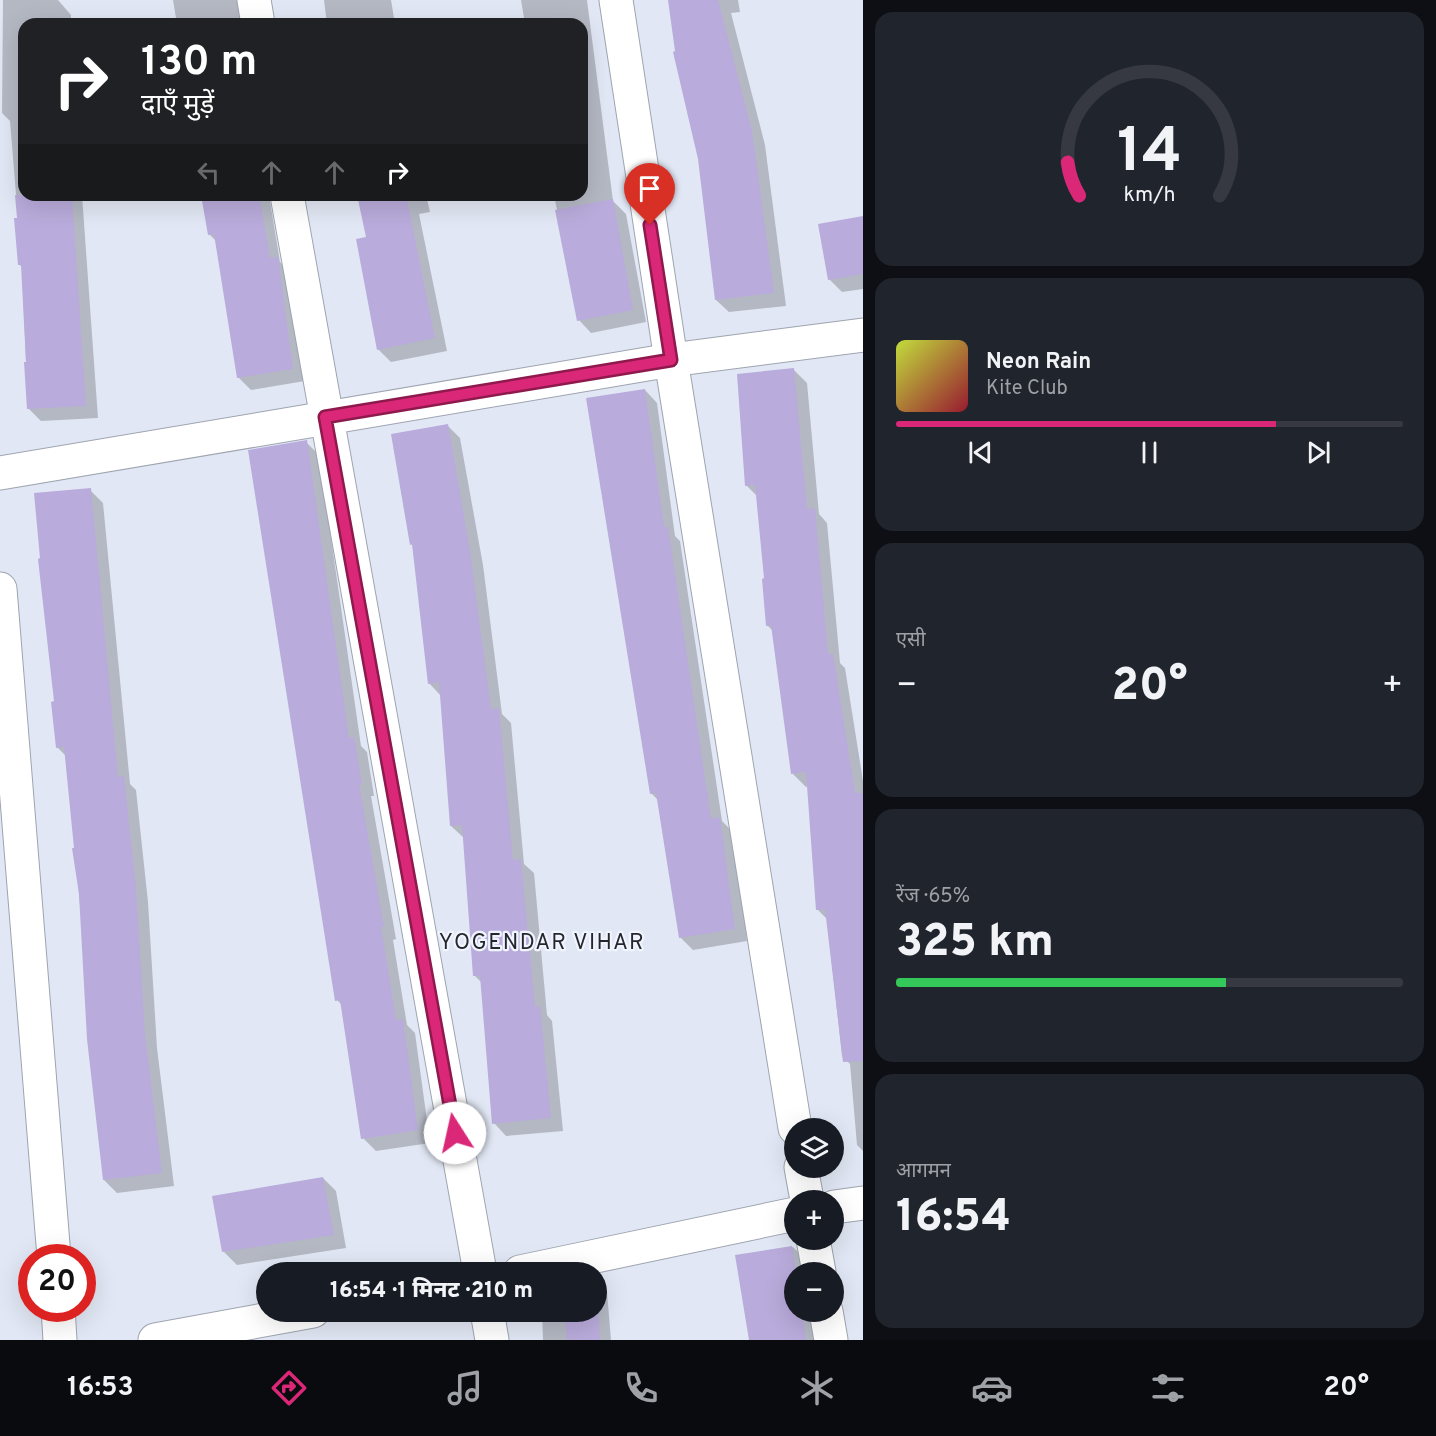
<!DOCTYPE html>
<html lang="hi">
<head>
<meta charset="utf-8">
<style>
  body { margin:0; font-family:Overpass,"Noto Sans Devanagari",sans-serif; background:#20242c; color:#f1f3f6; height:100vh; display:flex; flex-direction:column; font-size:22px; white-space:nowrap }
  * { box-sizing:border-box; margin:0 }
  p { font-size:20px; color:#9ea1a6 }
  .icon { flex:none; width:33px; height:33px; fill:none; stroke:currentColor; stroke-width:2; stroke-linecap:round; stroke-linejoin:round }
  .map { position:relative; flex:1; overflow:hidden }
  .panel { display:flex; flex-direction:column; gap:12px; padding:12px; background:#0d0f14; width:573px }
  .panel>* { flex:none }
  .hud { position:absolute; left:18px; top:18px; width:570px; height:183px; border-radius:18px; box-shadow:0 6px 24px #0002; background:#202124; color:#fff; overflow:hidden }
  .tools { position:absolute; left:784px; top:1118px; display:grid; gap:12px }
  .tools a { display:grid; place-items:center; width:60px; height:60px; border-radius:50%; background:#171b24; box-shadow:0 6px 24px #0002; font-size:30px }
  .speed { position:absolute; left:18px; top:1244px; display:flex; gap:12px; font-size:30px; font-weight:700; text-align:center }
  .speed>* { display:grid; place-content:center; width:78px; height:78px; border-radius:50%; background:#171b24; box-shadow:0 6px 24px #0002; line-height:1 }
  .speed .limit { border:9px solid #d22; background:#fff; color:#111 }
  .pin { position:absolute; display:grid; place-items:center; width:51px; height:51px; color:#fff; margin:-62px -26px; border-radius:50% 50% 50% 0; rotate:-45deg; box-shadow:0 0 6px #0007 }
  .pin .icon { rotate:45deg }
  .me { position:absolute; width:66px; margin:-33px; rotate:350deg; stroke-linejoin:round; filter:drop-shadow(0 0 4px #0008) }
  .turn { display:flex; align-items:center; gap:21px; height:126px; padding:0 24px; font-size:27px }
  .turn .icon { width:78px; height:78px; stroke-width:2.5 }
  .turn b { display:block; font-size:42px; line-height:51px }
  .lanes { display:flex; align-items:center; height:57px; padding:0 24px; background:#0003; justify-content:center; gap:30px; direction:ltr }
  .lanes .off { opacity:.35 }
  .big { font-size:45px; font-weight:800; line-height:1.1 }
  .panel .tile { flex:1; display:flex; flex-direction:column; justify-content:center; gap:9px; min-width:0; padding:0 21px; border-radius:18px; background:#20242c }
  .panel .dial { align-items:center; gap:0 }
  .dial svg { height:156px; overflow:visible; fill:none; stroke:#363941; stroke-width:7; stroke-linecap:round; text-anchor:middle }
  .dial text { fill:#f1f3f6; stroke:none }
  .song { display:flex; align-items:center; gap:18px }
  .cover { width:72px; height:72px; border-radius:9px; background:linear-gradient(135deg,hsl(70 70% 55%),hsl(350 70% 35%)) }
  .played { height:6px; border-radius:3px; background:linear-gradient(90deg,#db2777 75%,#363941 75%) }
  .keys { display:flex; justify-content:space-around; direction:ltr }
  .heat { display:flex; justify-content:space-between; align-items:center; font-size:33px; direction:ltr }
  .charge { height:9px; border-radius:4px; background:linear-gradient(90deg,#34c759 65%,#363941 0) }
  .trip { position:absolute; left:256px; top:1262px; width:351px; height:60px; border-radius:30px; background:#171b24; box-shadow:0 6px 24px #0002; font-weight:800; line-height:60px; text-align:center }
  .tabs { display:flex; height:96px; justify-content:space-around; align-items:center; background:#090b0e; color:#9ea1a6 }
  .tabs .icon { width:42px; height:42px }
  .tabs .current { color:#db2777 }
  .tabs b { font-size:27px; color:#f1f3f6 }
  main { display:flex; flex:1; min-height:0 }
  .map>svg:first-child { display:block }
</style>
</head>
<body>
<main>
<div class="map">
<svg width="863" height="1340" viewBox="0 0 863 1340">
  <rect width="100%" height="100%" fill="#e1e7f4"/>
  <g fill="#0003">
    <path d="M3,0H58L71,15V24H24V195H82L98,418L41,421L28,408L22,267L19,264L18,219L10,121L2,113Z"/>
    <path d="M173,0H241L245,24H177Z"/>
    <path d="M324,0H391L395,24H327Z"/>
    <path d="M521,0H587L613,201L626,214L646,322L591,333L579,320L554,195H582V24H525Z"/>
    <path d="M670,0H738L740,12L731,13L765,145L786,306L729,312L716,300L699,158L677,52Z"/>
    <path d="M203,195H269L280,262L290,272L305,381L251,390L238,377L217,242L209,234Z"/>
    <path d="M359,195H426L430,212L419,214L447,351L391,362L378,349L368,238Z"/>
    <path d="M863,218V289L842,292L829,279Z"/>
    <path d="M794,370L807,383L819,514L827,523L840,663L845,668L863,781V1151L857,1145L850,1064L842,1056L827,919L817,909L809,786L806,787L793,774L773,631L767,625L766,580L757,496L747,486Z"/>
    <path d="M645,390L657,403L675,536L680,541L722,821L733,832L747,941L693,950L680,937L659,801L651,793Z"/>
    <path d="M447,425L460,438L483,565L502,714L511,723L524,864L534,873L547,1015L552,1021L563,1131L506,1136L494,1123L482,983L474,975L464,838L451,826L441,696L429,683L414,547L411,544Z"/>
    <path d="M306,442L319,455L361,746L367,752L374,796H371L396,939L393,940L407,1025L415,1033L430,1143L376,1151L363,1138L343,1006L337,1000Z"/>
    <path d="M90,490L103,503L130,784L136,790L148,902L157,1048L174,1186L117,1193L104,1180L67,757L57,747L55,703Z"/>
    <path d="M323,1178L336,1191L346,1248L237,1265L224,1252Z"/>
    <path d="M793,1247L806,1260L808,1272H795V1311H813L817,1340H750L737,1256Z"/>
    <path d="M597,1281L607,1292L611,1340H543L542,1311H597Z"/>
  </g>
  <g fill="#b9abdb">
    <path d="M668,0H718L752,131L774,293L715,300L698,159L673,52L675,51Z"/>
    <path d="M15,195H72L86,406L27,409L24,362H26L21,265H18L14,218H17Z"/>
    <path d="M201,195H259L270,258L278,257L293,369L237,378L214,234L208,235Z"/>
    <path d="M357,195H406L435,338L377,350L356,239L366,237Z"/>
    <path d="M613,199L633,310L577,321L555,210Z"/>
    <path d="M863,216V274L828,280L818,224Z"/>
    <path d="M794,368L807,509L815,508L828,654H833L855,793H863V1061L843,1062L825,909L816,910L806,772L791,774L771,625L766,626L762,579L764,578L755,485L745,486L737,374Z"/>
    <path d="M645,389L664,527H668L711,819L720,817L735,929L679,938L656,793L650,794L586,398Z"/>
    <path d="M448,424L470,551L491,709L499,708L513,860L521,859L535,1007L540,1006L551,1118L492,1124L480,976H473L462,825L450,826L439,682L428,684L412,544L410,545L391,434Z"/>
    <path d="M307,440L349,738L354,737L362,784H359L384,927H381L396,1020L403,1019L418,1130L361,1139L340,1000L335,1001L248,450Z"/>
    <path d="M91,488L118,777L124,776L136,888L145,1034L162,1173L103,1180L87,1039L79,894L72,848H74L64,747L56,748L51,702L54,701L38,559L40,558L34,493Z"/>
    <path d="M323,1177L334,1235L222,1252L212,1196Z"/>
    <path d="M792,1246L796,1272L795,1311H802L806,1340H749L735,1255Z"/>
    <path d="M564,1311H598L600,1340H567Z"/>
  </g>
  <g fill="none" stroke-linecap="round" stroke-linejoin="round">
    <g stroke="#9ea4b0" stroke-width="35">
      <g id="minor">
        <path d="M254,0L258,24"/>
        <path d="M616,0L671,360L795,1128"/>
        <path d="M287,195L480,1272"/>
        <path d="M0,473L671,360L863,335"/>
        <path d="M0,589L54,1257"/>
        <path d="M801,1167L807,1200"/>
        <path d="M834,1207L863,1203"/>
        <path d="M813,1239L819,1272"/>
        <path d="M520,1272L795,1214"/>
        <path d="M58,1308L60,1340"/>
        <path d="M487,1311L492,1340"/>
        <path d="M826,1311L831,1340"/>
        <path d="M155,1340L313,1311"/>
      </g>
    </g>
    <use href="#minor" stroke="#fff" stroke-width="33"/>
  </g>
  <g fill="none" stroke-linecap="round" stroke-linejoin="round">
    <g stroke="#8e194d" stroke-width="15">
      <path id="route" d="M455,1133L325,417L671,360L650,225"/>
    </g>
    <use href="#route" stroke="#db2777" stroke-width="10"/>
  </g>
  <g text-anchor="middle" stroke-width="4.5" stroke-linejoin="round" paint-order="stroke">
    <g font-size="22" letter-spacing="1.5" fill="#25272c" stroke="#eff4fe">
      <text x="542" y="949">YOGENDAR VIHAR</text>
    </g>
  </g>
</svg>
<div class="tools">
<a><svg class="icon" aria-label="layers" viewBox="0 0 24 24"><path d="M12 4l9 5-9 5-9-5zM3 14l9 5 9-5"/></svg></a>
<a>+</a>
<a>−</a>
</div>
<div class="speed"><div class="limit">20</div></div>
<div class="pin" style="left:650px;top:225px;background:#d93025"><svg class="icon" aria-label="arrive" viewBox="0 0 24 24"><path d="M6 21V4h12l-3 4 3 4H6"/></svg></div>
<svg class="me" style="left:455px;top:1133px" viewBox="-20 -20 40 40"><circle r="19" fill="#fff"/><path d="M0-13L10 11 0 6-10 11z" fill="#db2777"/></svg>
<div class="trip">16:54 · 1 मिनट · 210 m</div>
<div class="hud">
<div class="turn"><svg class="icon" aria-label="right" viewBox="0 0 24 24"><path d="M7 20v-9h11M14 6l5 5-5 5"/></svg><div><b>130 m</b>दाएँ मुड़ें</div></div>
<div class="lanes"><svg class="icon off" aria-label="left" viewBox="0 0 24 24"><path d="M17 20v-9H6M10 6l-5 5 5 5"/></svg><svg class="icon off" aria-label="ahead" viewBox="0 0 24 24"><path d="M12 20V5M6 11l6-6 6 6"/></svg><svg class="icon off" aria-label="ahead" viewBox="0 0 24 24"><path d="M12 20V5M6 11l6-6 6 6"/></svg><svg class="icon" aria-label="right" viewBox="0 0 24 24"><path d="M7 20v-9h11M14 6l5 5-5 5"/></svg></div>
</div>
</div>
<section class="panel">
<div class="tile dial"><svg viewBox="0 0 100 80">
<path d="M14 69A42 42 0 1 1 86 69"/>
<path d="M14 69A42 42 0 0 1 8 52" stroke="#db2777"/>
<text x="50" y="56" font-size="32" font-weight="700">14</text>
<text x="50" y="72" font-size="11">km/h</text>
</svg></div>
<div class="tile">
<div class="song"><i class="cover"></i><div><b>Neon Rain</b><p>Kite Club</p></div></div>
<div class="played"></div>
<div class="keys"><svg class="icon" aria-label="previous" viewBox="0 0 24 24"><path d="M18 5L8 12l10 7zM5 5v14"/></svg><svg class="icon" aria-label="pause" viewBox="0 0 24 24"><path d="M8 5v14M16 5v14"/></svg><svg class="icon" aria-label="next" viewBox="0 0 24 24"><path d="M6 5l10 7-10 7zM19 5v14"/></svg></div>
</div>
<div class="tile"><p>एसी</p>
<div class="heat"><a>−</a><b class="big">20°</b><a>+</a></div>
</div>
<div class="tile"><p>रेंज · 65%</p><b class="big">325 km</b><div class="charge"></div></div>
<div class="tile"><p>आगमन</p><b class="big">16:54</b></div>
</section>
</main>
<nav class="tabs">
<b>16:53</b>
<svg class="icon current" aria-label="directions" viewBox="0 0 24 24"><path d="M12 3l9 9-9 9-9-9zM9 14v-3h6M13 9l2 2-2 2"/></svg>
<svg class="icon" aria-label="music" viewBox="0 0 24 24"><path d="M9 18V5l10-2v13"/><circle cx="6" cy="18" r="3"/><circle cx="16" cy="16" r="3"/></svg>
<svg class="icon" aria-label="phone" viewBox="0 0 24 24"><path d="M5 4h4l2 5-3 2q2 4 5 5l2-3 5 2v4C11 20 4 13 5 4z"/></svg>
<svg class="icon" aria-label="climate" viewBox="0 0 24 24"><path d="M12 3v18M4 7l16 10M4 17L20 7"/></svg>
<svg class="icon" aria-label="car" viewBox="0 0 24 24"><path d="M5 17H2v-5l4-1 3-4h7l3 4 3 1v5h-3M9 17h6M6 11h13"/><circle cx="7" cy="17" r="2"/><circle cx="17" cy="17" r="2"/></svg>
<svg class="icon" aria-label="filters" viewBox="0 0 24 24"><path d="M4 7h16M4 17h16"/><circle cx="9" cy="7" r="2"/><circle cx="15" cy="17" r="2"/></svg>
<b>20°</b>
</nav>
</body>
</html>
